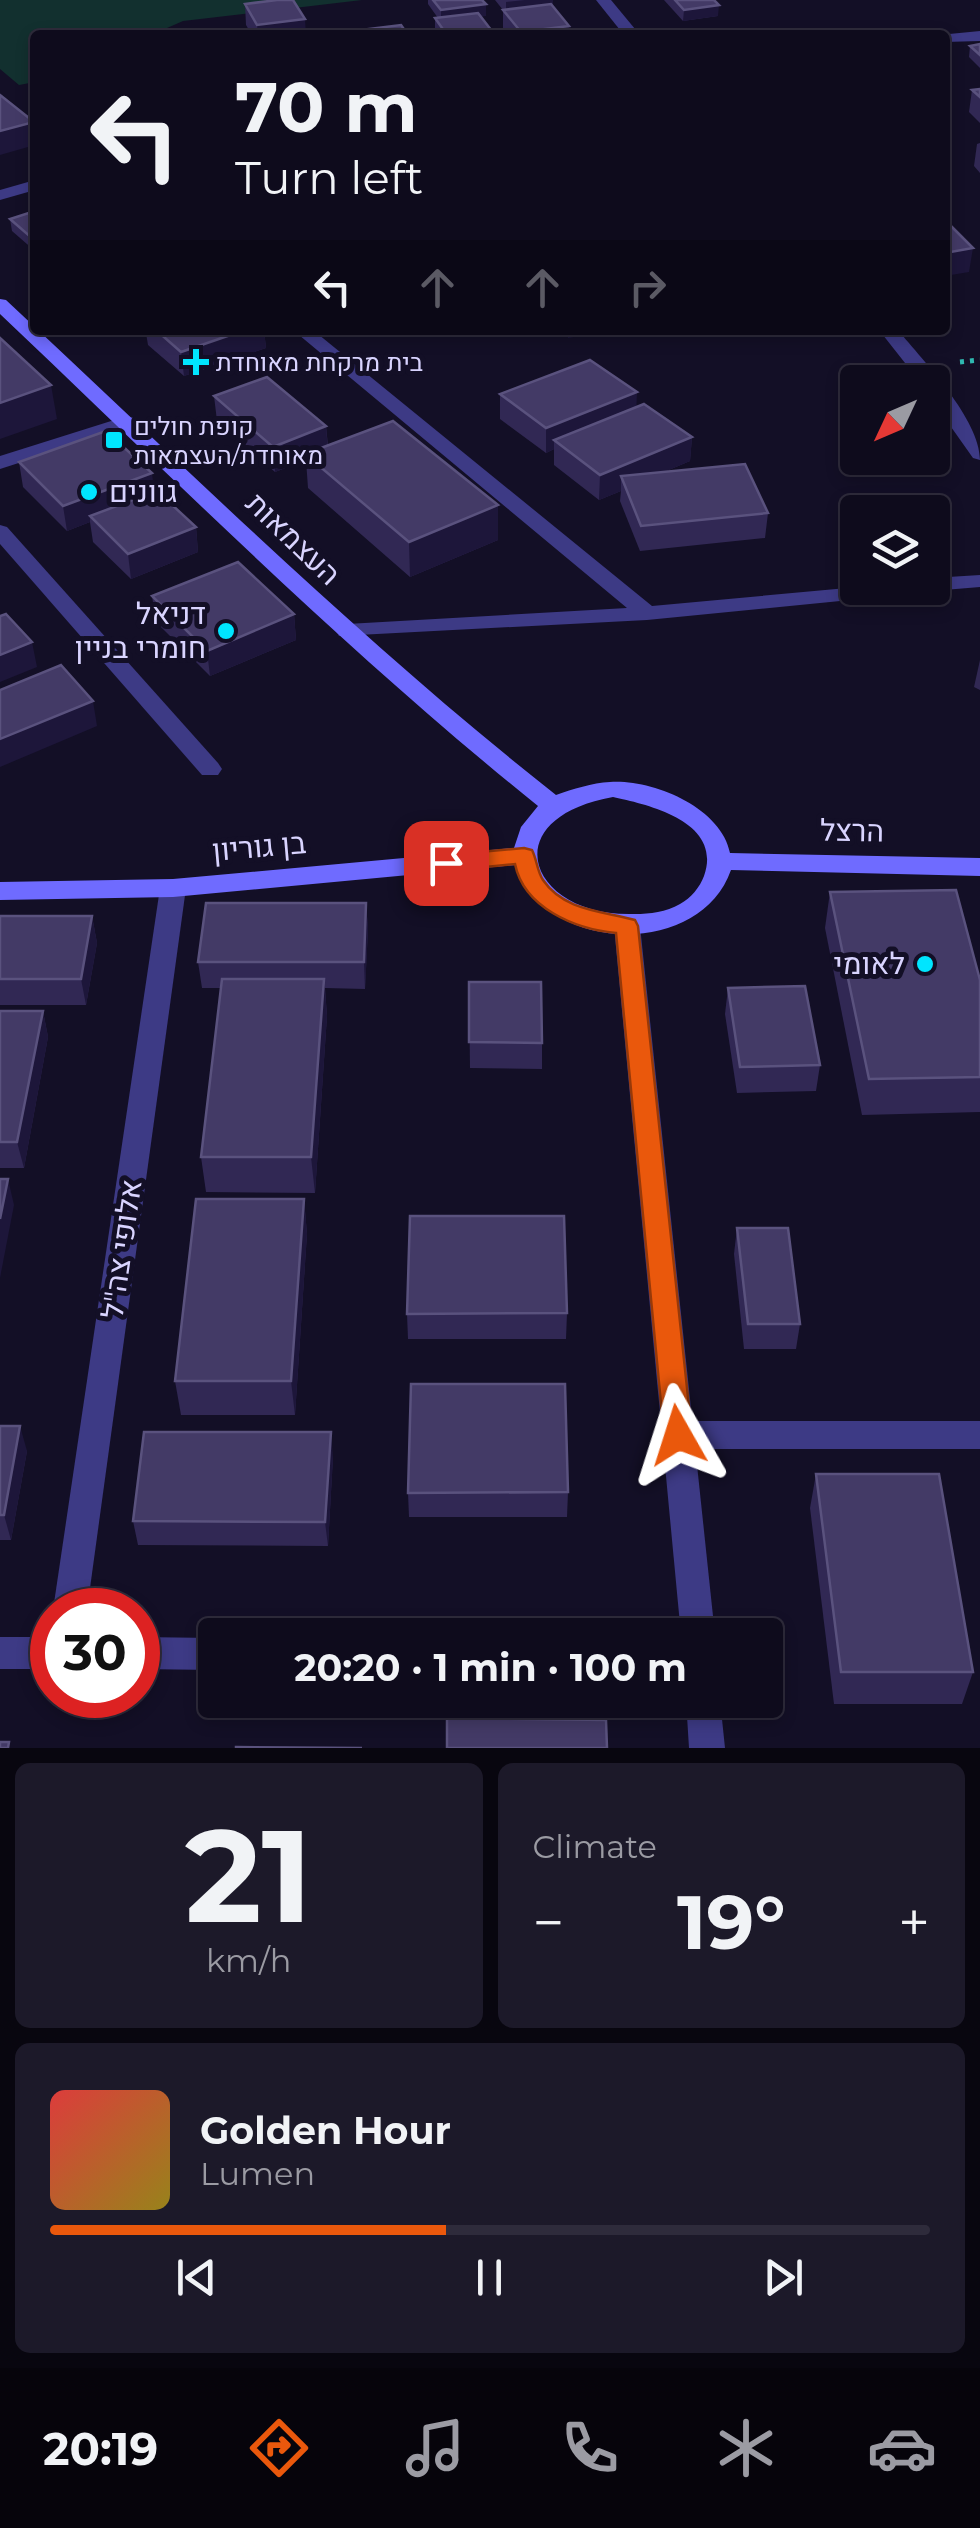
<!DOCTYPE html>
<html lang="en">
<head>
<meta charset="utf-8">
<style>
  body { margin:0; font-family:Montserrat,Heebo,sans-serif; background:#1c1929; color:#f1f3f6; height:100vh; display:flex; flex-direction:column; font-size:38px; white-space:nowrap }
  * { box-sizing:border-box; margin:0 }
  p { font-size:32px; color:#9b9ba3 }
  .icon { flex:none; width:55px; height:55px; fill:none; stroke:currentColor; stroke-width:2; stroke-linecap:round; stroke-linejoin:round }
  .map { position:relative; height:1748px; overflow:hidden }
  .side { display:flex; flex-direction:column; gap:15px; padding:15px; background:#08060f; flex:1 }
  .side>* { flex:none }
  .guide { position:absolute; left:30px; top:30px; width:920px; height:305px; border-radius:10px; box-shadow:0 5px 15px #0003,0 0 0 2px #2e2b3b; background:#0e0b1c; color:#f1f3f6; overflow:hidden }
  .needle { width:65px; rotate:226deg }
  .tools { position:absolute; left:840px; top:365px; display:grid; gap:20px }
  .tools a { display:grid; place-items:center; width:110px; height:110px; border-radius:10px; background:#0e0b1c; box-shadow:0 5px 15px #0003,0 0 0 2px #2e2b3b; font-size:50px }
  .speed { position:absolute; left:30px; top:1588px; display:flex; gap:20px; font-size:50px; font-weight:700; text-align:center }
  .speed>* { display:grid; place-content:center; width:130px; height:130px; border-radius:50%; background:#0e0b1c; box-shadow:0 5px 15px #0003,0 0 0 2px #2e2b3b; line-height:1 }
  .speed .limit { border:15px solid #d22; background:#fff; color:#111 }
  .pin { position:absolute; display:grid; place-items:center; width:85px; height:85px; color:#fff; margin:-42px; border-radius:20px; box-shadow:0 5px 15px #0006 }
  .me { position:absolute; width:110px; margin:-55px; rotate:354deg; stroke-linejoin:round; filter:drop-shadow(0 0 8px #0008) }
  .turn { display:flex; align-items:center; gap:35px; height:210px; padding:0 40px; font-size:45px }
  .turn .icon { width:130px; height:130px; stroke-width:2.5 }
  .turn b { display:block; font-size:70px; line-height:85px }
  .lanes { display:flex; align-items:center; height:95px; padding:0 40px; background:#0003; justify-content:center; gap:50px; direction:ltr }
  .lanes .off { opacity:.35 }
  .big { font-size:75px; font-weight:700; line-height:1.1 }
  .side .tile { flex:1; display:flex; flex-direction:column; justify-content:center; gap:15px; min-width:0; padding:0 35px; border-radius:15px; background:#1c1929 }
  .side .dial { align-items:center; gap:0 }
  .dial b { font-size:130px; line-height:1 }
  .song { display:flex; align-items:center; gap:30px }
  .cover { width:120px; height:120px; border-radius:15px; background:linear-gradient(135deg,hsl(0 70% 55%),hsl(50 70% 35%)) }
  .played { height:10px; border-radius:5px; background:linear-gradient(90deg,#ea580c 45%,#2e2b3b 45%) }
  .keys { display:flex; justify-content:space-around; direction:ltr }
  .heat { display:flex; justify-content:space-between; align-items:center; font-size:55px; direction:ltr }
  .side .tiles { flex:1; display:grid; gap:15px; grid-template-columns:1fr 1fr }
  .tile:last-child { grid-column:span 2 }
  .trip { position:absolute; left:198px; top:1618px; width:585px; height:100px; border-radius:10px; background:#0e0b1c; box-shadow:0 5px 15px #0003,0 0 0 2px #2e2b3b; font-weight:700; line-height:100px; text-align:center }
  .dock { display:flex; height:160px; justify-content:space-around; align-items:center; background:#06040b; color:#9b9ba3 }
  .dock .icon { width:70px; height:70px }
  .dock .current { color:#ea580c }
  .dock b { font-size:45px; color:#f1f3f6 }
  .map>svg:first-child { display:block }
</style>
</head>
<body>
<div class="map">
<svg width="980" height="1748" viewBox="0 0 980 1748">
  <rect width="100%" height="100%" fill="#130f26"/>
  <path fill="#12302f" d="M0,0H362L183,21L151,35H35V82L19,85L0,69Z"/>
  <g fill="none" stroke-linecap="round" stroke-linejoin="round">
    <path stroke="#2fb8b0" stroke-width="5" stroke-dasharray="4 6" stroke-linecap="butt" d="M960,362L980,360"/>
    <path fill="#3d3a85" fill-rule="evenodd" d="M678,1421H980V1449H678L667,1445L662,1435L667,1425Z"/>
    <g fill="#3d3a85" fill-rule="evenodd">
      <path d="M596,0H611L640,35H624Z"/>
      <path d="M980,31V41L945,42V35H939Z"/>
      <path d="M35,180V190L0,200V190Z"/>
      <path d="M293,330H313L652,606L858,587L922,588L911,594L647,620L339,636L336,631L339,626L347,624L627,608Z"/>
      <path d="M879,330H898C924,362 980,419 980,460L973,458L932,400V382H920Z"/>
      <path d="M127,416L134,418V426L0,469V456Z"/>
      <path d="M0,525L7,527L218,763L222,769L218,775H202L0,544Z"/>
      <path d="M980,575V587L932,591L923,588H932V578Z"/>
      <path d="M173,879L186,888L87,1610H53L160,888Z"/>
      <path d="M627,917L636,920L640,926L715,1635H681L614,926L618,920Z"/>
      <rect x="0" y="1637" width="52" height="32"/>
      <path d="M138,1637L215,1638V1670L138,1669Z"/>
      <path d="M686,1700H720L725,1748H689Z"/>
    </g>
    <path fill="#6f6bff" fill-rule="evenodd" d="M0,299L6,300C184,466 363,643 556,795C573,789 592,783 610,782C652,779 721,807 730,853L980,858V876L731,870C700,959 546,954 515,865L173,897L0,900V882L173,879L514,848L521,827L538,806C349,654 176,481 0,314ZM613,797C650,805 723,822 704,876C700,887 691,898 680,904C666,912 650,914 635,914C530,918 491,819 613,797Z"/>
  </g>
  <g fill="#312854">
    <path d="M428,0H482L486,16H481L495,35H435V18H438L428,4Z"/>
    <path d="M495,0H553V6L569,26V35H506L503,32V10Z"/>
    <path d="M664,0H714L718,16L683,21Z"/>
    <path d="M245,4L306,35H252L246,25Z"/>
    <path d="M980,44V68L969,57L970,46Z"/>
    <path d="M980,89V123L969,112L972,90Z"/>
    <path d="M980,143V173L974,166L977,144Z"/>
    <path d="M35,211V251L12,231L10,219Z"/>
    <path d="M124,330H264L266,348L184,376L148,345L146,333L132,337Z"/>
    <path d="M500,394L636,407L692,437L690,461L664,472L768,513L765,538L640,551L620,501L621,491L599,500L554,465V449L546,453L500,419Z"/>
    <path d="M214,396L326,426L328,446L498,540L410,577L308,488L306,460L275,472L217,421Z"/>
    <path d="M19,462L154,492L196,527L198,552L131,579L93,542L90,522L67,531L23,487Z"/>
    <path d="M152,596L294,614L296,640L210,676L156,622Z"/>
    <path d="M980,660V690L974,687Z"/>
    <path d="M830,892L980,980V1112L862,1115L825,928Z"/>
    <path d="M366,903L368,929L365,989L325,988L327,1016L315,1193L206,1192L201,1157L221,988H202L198,962Z"/>
    <path d="M0,916H92L97,943L86,1005H0Z"/>
    <path d="M469,982L542,1043V1069L470,1068Z"/>
    <path d="M728,988L820,1065L816,1091L737,1093L725,1014Z"/>
    <path d="M0,1011H43L48,1037L24,1168H0Z"/>
    <path d="M304,1199L307,1234L295,1415H181L175,1381Z"/>
    <path d="M737,1228L800,1324L796,1349H744L734,1254Z"/>
    <path d="M567,1313L566,1339H408L407,1314Z"/>
    <path d="M0,1426L27,1451L11,1540H0Z"/>
    <path d="M333,1457L328,1546L138,1545L133,1521Z"/>
    <path d="M816,1474L973,1672L962,1704H834L810,1508Z"/>
    <path d="M568,1492L567,1517H409L408,1493Z"/>
  </g>
  <g fill="#1d163a">
    <path d="M525,0H553V8L506,14V2Z"/>
    <path d="M486,4V16L441,22V10Z"/>
    <path d="M719,5L718,16L683,21L684,10Z"/>
    <path d="M305,19L306,35H258L257,25Z"/>
    <path d="M569,26V35H521V32Z"/>
    <path d="M34,122L35,145L0,155V131Z"/>
    <path d="M973,248L969,272L945,276V253Z"/>
    <path d="M131,330H146V333L132,337Z"/>
    <path d="M245,330H264L266,348L184,376L181,352Z"/>
    <path d="M568,330H615L568,338Z"/>
    <path d="M51,385L57,419L0,439V403Z"/>
    <path d="M637,392L636,417L554,440V449L546,453V428Z"/>
    <path d="M326,426L328,451L305,454L306,460L275,472L273,447Z"/>
    <path d="M692,437L690,461L626,488L621,476V491L599,500L600,475Z"/>
    <path d="M152,473L155,498L90,516V522L67,531L63,506Z"/>
    <path d="M498,505V540L410,577L409,542Z"/>
    <path d="M196,527L198,552L131,579L128,554Z"/>
    <path d="M294,614L296,640L210,676L207,651Z"/>
    <path d="M32,642L37,667L0,682V655Z"/>
    <path d="M93,701L97,726L0,767V739Z"/>
    <path d="M366,903L368,929L365,989L364,962Z"/>
    <path d="M92,916L97,943L86,1005L81,979Z"/>
    <path d="M324,979L327,1016L315,1193L311,1157Z"/>
    <path d="M43,1011L48,1037L24,1168L17,1142Z"/>
    <path d="M8,1179L14,1205L0,1278V1219Z"/>
    <path d="M304,1199L307,1234L295,1415L291,1381Z"/>
    <path d="M20,1426L27,1451L11,1540L4,1515Z"/>
    <path d="M331,1432L333,1457L328,1546L325,1522Z"/>
  </g>
  <g fill="#433a66" stroke="#5a527e" stroke-width="2.5">
    <path d="M277,0H293L305,19L257,25L245,4Z"/>
    <path d="M433,0H482L486,4L441,10Z"/>
    <path d="M675,0H714L719,5L684,10Z"/>
    <path d="M551,4L569,26L521,32L503,10Z"/>
    <path d="M478,13L495,35H447L435,18Z"/>
    <path d="M401,25L408,35L328,34Z"/>
    <path d="M980,44V55L970,46Z"/>
    <path d="M980,89V97L972,90Z"/>
    <path d="M0,95L34,122L0,131Z"/>
    <path d="M35,211V238L33,239L10,219Z"/>
    <path d="M945,220L973,248L945,253Z"/>
    <path d="M156,330H245L181,352Z"/>
    <path d="M0,338L51,385L0,403Z"/>
    <path d="M590,360L637,392L546,428L500,394Z"/>
    <path d="M267,377L326,426L273,447L214,396Z"/>
    <path d="M644,404L692,437L600,475L554,440Z"/>
    <path d="M393,421L498,505L409,542L305,454Z"/>
    <path d="M106,431L152,473L63,506L19,462Z"/>
    <path d="M745,464L768,513L641,526L621,476Z"/>
    <path d="M157,491L196,527L128,554L90,516Z"/>
    <path d="M238,562L294,614L207,651L152,596Z"/>
    <path d="M6,614L32,642L0,655V616Z"/>
    <path d="M61,665L93,701L0,739V690Z"/>
    <path d="M956,890L980,980V1077L869,1079L830,892Z"/>
    <path d="M206,903H366L364,962H198Z"/>
    <path d="M0,916H92L81,979H0Z"/>
    <path d="M222,979H324L311,1157H201Z"/>
    <path d="M469,982H541L542,1043L469,1042Z"/>
    <path d="M805,986L820,1065L740,1067L728,988Z"/>
    <path d="M0,1011H43L17,1142H0Z"/>
    <path d="M0,1179H8L0,1219Z"/>
    <path d="M196,1199H304L291,1381H175Z"/>
    <path d="M410,1216H564L567,1313L407,1314Z"/>
    <path d="M737,1228H788L800,1324H748Z"/>
    <path d="M411,1384H565L568,1492L408,1493Z"/>
    <path d="M0,1426H20L4,1515H0Z"/>
    <path d="M144,1432H331L325,1522L133,1521Z"/>
    <path d="M816,1474H939L973,1672H841Z"/>
    <path d="M447,1718L606,1720L607,1748H447Z"/>
    <path d="M0,1742H9L8,1748H0Z"/>
    <path d="M236,1747L362,1748H236Z"/>
  </g>
  <path fill="#ea580c" stroke="#983908" stroke-width="2.5" d="M524,848L532,850C537,860 537,871 543,880C564,911 603,911 635,920L638,926L692,1435L688,1444L678,1447L668,1444L664,1435L616,933C575,929 524,908 515,864L446,871L435,863L446,855Z"/>
  <g fill="#00e5ff" stroke="#130f26" stroke-width="4">
    <path d="M191 347h10v10h10v10h-10v10h-10v-10h-10v-10h10z"/>
    <rect x="104" y="430" width="20" height="20" rx="5"/>
    <circle cx="89" cy="492" r="10"/>
    <circle cx="226" cy="631" r="10"/>
    <circle cx="925" cy="964" r="10"/>
  </g>
  <g text-anchor="middle" stroke-width="10" stroke-linejoin="round" paint-order="stroke">
    <g font-size="25" fill="#d9d4ff" stroke="#130f26" text-anchor="start">
      <text x="216" y="371">בית מרקחת מאוחדת</text>
      <text x="134" y="435">קופת חולים<tspan x="134" dy="29">מאוחדת/העצמאות</tspan></text>
    </g>
    <g font-size="30" fill="#d9d4ff" stroke="#130f26" text-anchor="end">
      <text x="109" y="502" text-anchor="start">גוונים</text>
      <text x="206" y="624">דניאל<tspan x="206" dy="34">חומרי בניין</tspan></text>
      <text x="905" y="974">לאומי</text>
    </g>
    <g font-size="30" fill="#d9d4ff" stroke="#130f26">
      <text transform="translate(293 539) rotate(44)" y="10">העצמאות</text>
      <text transform="translate(852 831) rotate(1)" y="10">הרצל</text>
      <text transform="translate(259 847) rotate(-5)" y="10">בן גוריון</text>
      <text transform="translate(122 1249) rotate(-82)" y="10">אלופי צה"ל</text>
    </g>
  </g>
</svg>
<div class="tools">
<a><svg class="needle" viewBox="-14 -14 28 28"><path d="M0-13l5 13h-10z" fill="#e53935"/><path d="M0 13l5-13h-10z" fill="#9b9ba3"/></svg></a>
<a><svg class="icon" aria-label="layers" viewBox="0 0 24 24"><path d="M12 4l9 5-9 5-9-5zM3 14l9 5 9-5"/></svg></a>
</div>
<div class="speed"><div class="limit">30</div></div>
<div class="pin" style="left:446px;top:863px;background:#d93025"><svg class="icon" aria-label="arrive" viewBox="0 0 24 24"><path d="M6 21V4h12l-3 4 3 4H6"/></svg></div>
<svg class="me" style="left:678px;top:1435px" viewBox="-20 -20 40 40"><path d="M0-17L14 15 0 8-14 15z" fill="#ea580c" stroke="#fff" stroke-width="4"/></svg>
<div class="trip">20:20 · 1 min · 100 m</div>
<div class="guide">
<div class="turn"><svg class="icon" aria-label="left" viewBox="0 0 24 24"><path d="M17 20v-9H6M10 6l-5 5 5 5"/></svg><div><b>70 m</b>Turn left</div></div>
<div class="lanes"><svg class="icon" aria-label="left" viewBox="0 0 24 24"><path d="M17 20v-9H6M10 6l-5 5 5 5"/></svg><svg class="icon off" aria-label="ahead" viewBox="0 0 24 24"><path d="M12 20V5M6 11l6-6 6 6"/></svg><svg class="icon off" aria-label="ahead" viewBox="0 0 24 24"><path d="M12 20V5M6 11l6-6 6 6"/></svg><svg class="icon off" aria-label="right" viewBox="0 0 24 24"><path d="M7 20v-9h11M14 6l5 5-5 5"/></svg></div>
</div>
</div>
<section class="side">
<div class="tiles">
<div class="tile dial"><b>21</b><p>km/h</p></div>
<div class="tile"><p>Climate</p>
<div class="heat"><a>−</a><b class="big">19°</b><a>+</a></div>
</div>
<div class="tile">
<div class="song"><i class="cover"></i><div><b>Golden Hour</b><p>Lumen</p></div></div>
<div class="played"></div>
<div class="keys"><svg class="icon" aria-label="previous" viewBox="0 0 24 24"><path d="M18 5L8 12l10 7zM5 5v14"/></svg><svg class="icon" aria-label="pause" viewBox="0 0 24 24"><path d="M8 5v14M16 5v14"/></svg><svg class="icon" aria-label="next" viewBox="0 0 24 24"><path d="M6 5l10 7-10 7zM19 5v14"/></svg></div>
</div>
</div>
</section>
<nav class="dock">
<b>20:19</b>
<svg class="icon current" aria-label="directions" viewBox="0 0 24 24"><path d="M12 3l9 9-9 9-9-9zM9 14v-3h6M13 9l2 2-2 2"/></svg>
<svg class="icon" aria-label="music" viewBox="0 0 24 24"><path d="M9 18V5l10-2v13"/><circle cx="6" cy="18" r="3"/><circle cx="16" cy="16" r="3"/></svg>
<svg class="icon" aria-label="phone" viewBox="0 0 24 24"><path d="M5 4h4l2 5-3 2q2 4 5 5l2-3 5 2v4C11 20 4 13 5 4z"/></svg>
<svg class="icon" aria-label="climate" viewBox="0 0 24 24"><path d="M12 3v18M4 7l16 10M4 17L20 7"/></svg>
<svg class="icon" aria-label="car" viewBox="0 0 24 24"><path d="M5 17H2v-5l4-1 3-4h7l3 4 3 1v5h-3M9 17h6M6 11h13"/><circle cx="7" cy="17" r="2"/><circle cx="17" cy="17" r="2"/></svg>
</nav>
</body>
</html>
